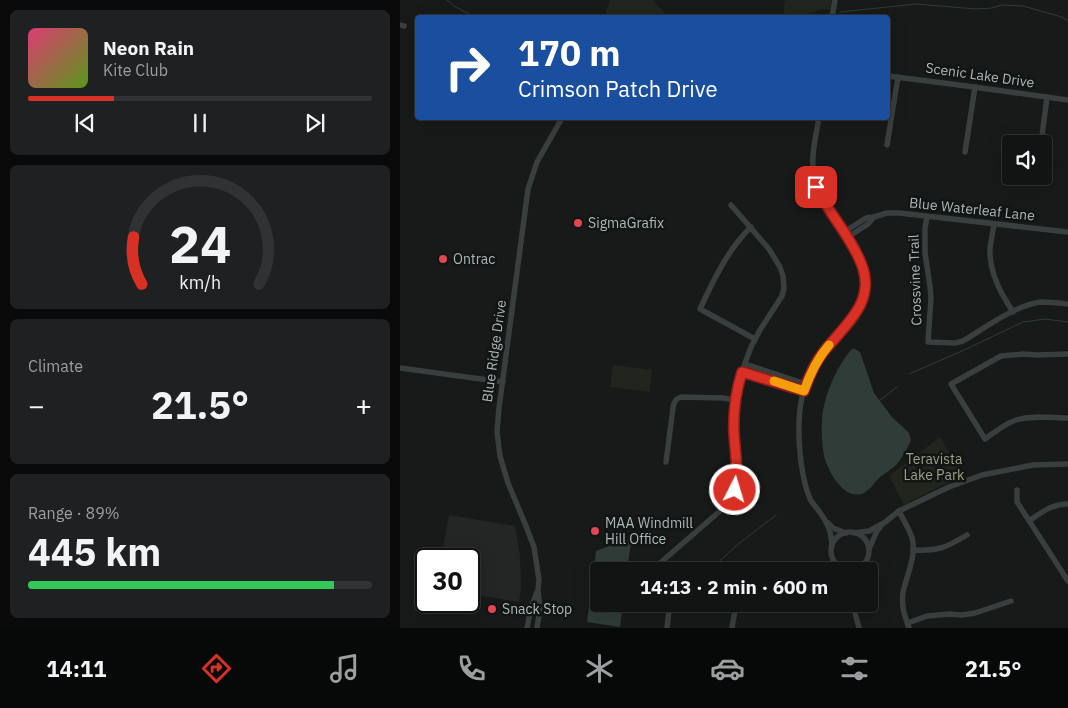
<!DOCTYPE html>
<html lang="en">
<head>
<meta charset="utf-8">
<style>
  body { margin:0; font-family:"IBM Plex Sans",sans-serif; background:#1f2021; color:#f1f3f6; height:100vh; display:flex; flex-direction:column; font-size:19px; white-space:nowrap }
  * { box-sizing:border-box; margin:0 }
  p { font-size:16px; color:#9c9ea0 }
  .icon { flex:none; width:28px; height:28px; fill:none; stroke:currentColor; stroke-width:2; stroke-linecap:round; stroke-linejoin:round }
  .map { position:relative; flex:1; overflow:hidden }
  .sheet { display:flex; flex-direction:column; gap:10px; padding:10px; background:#0a0a0a; width:400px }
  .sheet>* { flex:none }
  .banner { position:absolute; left:15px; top:15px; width:475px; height:105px; border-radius:5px; box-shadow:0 5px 20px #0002,0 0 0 1px #313233; background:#1a4fa0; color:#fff; overflow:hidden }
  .tools { position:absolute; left:602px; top:135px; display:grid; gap:10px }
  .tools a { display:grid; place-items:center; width:50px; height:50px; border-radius:5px; background:#121313; box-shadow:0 5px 20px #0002,0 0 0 1px #313233; font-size:25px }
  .speed { position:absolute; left:15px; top:548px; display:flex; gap:10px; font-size:25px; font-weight:700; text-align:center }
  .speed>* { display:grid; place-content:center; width:65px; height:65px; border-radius:50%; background:#121313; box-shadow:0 5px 20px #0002,0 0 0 1px #313233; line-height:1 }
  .speed .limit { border:2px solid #111; border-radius:8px; background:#fff; color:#111 }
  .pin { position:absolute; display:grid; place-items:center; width:42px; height:42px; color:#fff; margin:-21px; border-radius:10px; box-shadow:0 2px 8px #0006 }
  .me { position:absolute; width:55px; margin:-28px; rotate:5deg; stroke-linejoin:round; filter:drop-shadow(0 0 4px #0008) }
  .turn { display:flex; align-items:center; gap:18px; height:105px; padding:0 20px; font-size:22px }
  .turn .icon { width:65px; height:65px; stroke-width:2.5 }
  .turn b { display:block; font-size:35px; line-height:42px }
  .big { font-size:38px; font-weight:800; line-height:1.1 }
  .sheet .card { flex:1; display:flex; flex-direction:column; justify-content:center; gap:8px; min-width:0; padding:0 18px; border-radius:8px; background:#1f2021 }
  .sheet .dial { align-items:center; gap:0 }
  .dial svg { height:130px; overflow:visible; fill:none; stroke:#313233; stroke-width:7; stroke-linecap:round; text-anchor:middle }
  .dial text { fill:#f1f3f6; stroke:none }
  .song { display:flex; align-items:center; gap:15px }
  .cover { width:60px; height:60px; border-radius:8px; background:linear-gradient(135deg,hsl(340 70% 55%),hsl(90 70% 35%)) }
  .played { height:5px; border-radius:2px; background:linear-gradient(90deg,#d93025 25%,#313233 25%) }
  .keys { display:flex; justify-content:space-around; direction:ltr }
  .heat { display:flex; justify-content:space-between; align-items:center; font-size:28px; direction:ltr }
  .charge { height:8px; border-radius:4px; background:linear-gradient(90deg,#34c759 89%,#313233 0) }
  .trip { position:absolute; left:190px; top:562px; width:288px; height:50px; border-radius:5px; background:#121313; box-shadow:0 5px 20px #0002,0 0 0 1px #313233; font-weight:800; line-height:50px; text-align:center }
  .tabs { display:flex; height:80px; justify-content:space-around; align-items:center; background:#070808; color:#9c9ea0 }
  .tabs .icon { width:35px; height:35px }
  .tabs .selected { color:#d93025 }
  .tabs b { font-size:22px; color:#f1f3f6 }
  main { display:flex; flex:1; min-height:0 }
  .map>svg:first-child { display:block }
</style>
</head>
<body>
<main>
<section class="sheet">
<div class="card">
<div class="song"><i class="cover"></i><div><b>Neon Rain</b><p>Kite Club</p></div></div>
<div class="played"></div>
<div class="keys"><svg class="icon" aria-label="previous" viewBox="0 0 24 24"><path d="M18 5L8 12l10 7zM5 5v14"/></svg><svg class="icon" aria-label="pause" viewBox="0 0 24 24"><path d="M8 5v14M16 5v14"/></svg><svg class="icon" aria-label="next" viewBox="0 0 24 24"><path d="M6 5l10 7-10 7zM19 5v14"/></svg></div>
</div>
<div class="card dial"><svg viewBox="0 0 100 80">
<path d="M14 69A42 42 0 1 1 86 69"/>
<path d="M14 69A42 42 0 0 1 9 40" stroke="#d93025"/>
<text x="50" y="56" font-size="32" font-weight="700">24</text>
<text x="50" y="72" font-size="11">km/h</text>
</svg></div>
<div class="card"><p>Climate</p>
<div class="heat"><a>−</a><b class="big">21.5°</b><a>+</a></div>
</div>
<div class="card"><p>Range · 89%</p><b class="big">445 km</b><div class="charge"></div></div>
</section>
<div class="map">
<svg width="668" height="628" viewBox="0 0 668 628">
  <rect width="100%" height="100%" fill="#181919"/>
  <path fill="#242626" d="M49,515L115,526L120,556L121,587L119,602L69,594V559H41Z"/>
  <g fill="#22241e">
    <path d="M210,0H253L264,12V17H204Z"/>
    <path d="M385,0H432L431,10L422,9L400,17L383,18Z"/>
    <path d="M213,365L252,370L250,392L210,387Z"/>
    <path d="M540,437L564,477L545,484L504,505L489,476Z"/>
  </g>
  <g fill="#2f3c38">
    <path d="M452,349H455L460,352L474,393L492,417L509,433L511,440C508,447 501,460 495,466C491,470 485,473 480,477C475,482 471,489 464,493C444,502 428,471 424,456C422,444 421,430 422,418C424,396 437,365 452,349Z"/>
    <path d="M232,537L227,571H199V604H223L220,627L187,622L196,551Z"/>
  </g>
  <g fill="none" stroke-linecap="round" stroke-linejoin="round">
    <g stroke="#2f3c38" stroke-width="1">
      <path d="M47,0L54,6L77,18"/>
      <path d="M440,12L516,4L576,9L592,8L602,5L623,6L662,17L668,21"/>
      <path d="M416,18L427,14"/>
      <path d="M509,374L562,351L623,322L645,319L668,322"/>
      <path d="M479,401L497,387"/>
      <path d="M309,571L337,545L376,515"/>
    </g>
    <g stroke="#393e3e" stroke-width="5.5">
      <path d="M432,18L435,0"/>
      <path d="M0,25L4,26"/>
      <path d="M488,76L559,85L668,100"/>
      <path d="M647,97L642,136L649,162"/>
      <path d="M419,118C415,140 409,163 416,185C418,194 424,201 429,209C442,227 464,255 465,279C466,310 443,327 425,350C414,363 407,380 402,397C396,425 399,472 410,499C412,503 416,507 419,511C428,524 431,530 432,546"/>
      <path d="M487,145L498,77"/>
      <path d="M565,152L575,87"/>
      <path d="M527,217L525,228V253L530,286L531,298L528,342L555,343L563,341C585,328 615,305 641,302C650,302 659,303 668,304"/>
      <path d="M594,224C593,232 591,240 590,248C589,272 600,292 613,312"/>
      <path d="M351,227C328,249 313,281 300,309L355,339"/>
      <path d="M444,232L466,218L474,217L487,213H499L668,232"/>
      <path d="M448,237L468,224L474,217"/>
      <path d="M668,354L637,355L623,354L601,356L551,384L585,439C595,432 604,424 616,420C632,415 651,418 668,418"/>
      <path d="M345,364L406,384"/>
      <path d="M0,368L103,382"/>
      <path d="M342,372L404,391"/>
      <path d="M266,462L273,408C274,401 276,399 281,397L323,398L335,400"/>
      <path d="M617,490V502L668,581"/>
      <path d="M499,511C504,522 512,532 513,543C515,560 506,577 503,593C501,606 505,617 509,628"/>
      <path d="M629,521C642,512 652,504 668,504"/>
      <path d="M428,523L433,528L446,533"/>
      <circle cx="450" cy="551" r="19"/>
      <path d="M454,533L469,531L484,523L499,511L549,487L582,475L633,465L668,464"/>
      <path d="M469,549L477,531L481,526"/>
      <path d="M513,550C539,551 545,548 567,535"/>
      <path d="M253,571L252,570L320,511L331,499L335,490L337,471L334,430L335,406L337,385L351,347L360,330L382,296L384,288L383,276L380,267L369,249L331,205"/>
      <path d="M386,604L411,606L427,610L454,609"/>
      <path d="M454,604V609L459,628"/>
      <path d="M508,623L527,616L550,614L562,615L575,613L611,601"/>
      <path d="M127,628L131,608L137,592"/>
      <path d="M137,628L140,608L138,590L139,580L137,567L134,547L126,526L108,483L100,456L97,432L99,408L128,189L137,162L162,118"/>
      <path d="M267,628L269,610V604"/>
      <path d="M332,628L336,604"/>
    </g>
  </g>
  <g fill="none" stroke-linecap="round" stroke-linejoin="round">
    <g stroke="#8d1f18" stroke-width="12">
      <path id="route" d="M335,490C339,471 335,452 334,433C333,412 336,391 342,372L404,391C409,376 415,362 425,350C446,324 477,301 461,263C450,235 429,214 416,187"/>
    </g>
    <use href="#route" stroke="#d93025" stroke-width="9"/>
    <path stroke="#f59e0b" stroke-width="9" d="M374,381L404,391C410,374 417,359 429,345"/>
  </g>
  <g fill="#e14851" stroke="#131414" stroke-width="2">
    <circle cx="178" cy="223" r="5"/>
    <circle cx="43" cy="259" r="5"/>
    <circle cx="195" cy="531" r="5"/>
    <circle cx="92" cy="609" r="5"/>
  </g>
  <g text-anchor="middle" stroke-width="5" stroke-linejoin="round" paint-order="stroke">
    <g font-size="14" fill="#abb8b8" stroke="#131414">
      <text transform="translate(580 75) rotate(8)" y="5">Scenic Lake Drive</text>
      <text transform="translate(572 209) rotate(6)" y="5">Blue Waterleaf Lane</text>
      <text transform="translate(515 280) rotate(-92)" y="5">Crossvine Trail</text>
      <text transform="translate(94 351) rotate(-82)" y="5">Blue Ridge Drive</text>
    </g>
    <g font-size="14" fill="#abb8b8" stroke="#131414" text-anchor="start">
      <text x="188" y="228">SigmaGrafix</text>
      <text x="53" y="264">Ontrac</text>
      <text x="205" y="528">MAA Windmill<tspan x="205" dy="16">Hill Office</tspan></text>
      <text x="102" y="614">Snack Stop</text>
    </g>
    <g font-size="14" fill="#97a184" stroke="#131414">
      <text x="534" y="464">Teravista<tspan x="534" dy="16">Lake Park</tspan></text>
    </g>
  </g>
</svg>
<div class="tools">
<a><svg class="icon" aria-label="sound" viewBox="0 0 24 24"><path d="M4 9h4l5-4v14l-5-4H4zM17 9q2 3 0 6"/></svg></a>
</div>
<div class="speed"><div class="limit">30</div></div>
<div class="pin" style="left:416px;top:187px;background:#d93025"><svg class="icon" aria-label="arrive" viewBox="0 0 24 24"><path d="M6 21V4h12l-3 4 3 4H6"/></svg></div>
<svg class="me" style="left:335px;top:490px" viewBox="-20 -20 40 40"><circle r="17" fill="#d93025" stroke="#fff" stroke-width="3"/><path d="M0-11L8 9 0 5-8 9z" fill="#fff"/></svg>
<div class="trip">14:13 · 2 min · 600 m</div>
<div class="banner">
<div class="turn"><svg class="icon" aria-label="right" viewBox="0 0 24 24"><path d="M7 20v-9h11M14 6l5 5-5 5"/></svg><div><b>170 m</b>Crimson Patch Drive</div></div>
</div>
</div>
</main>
<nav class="tabs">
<b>14:11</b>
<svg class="icon selected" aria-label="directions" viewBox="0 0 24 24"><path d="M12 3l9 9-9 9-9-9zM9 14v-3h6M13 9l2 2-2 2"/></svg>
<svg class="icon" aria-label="music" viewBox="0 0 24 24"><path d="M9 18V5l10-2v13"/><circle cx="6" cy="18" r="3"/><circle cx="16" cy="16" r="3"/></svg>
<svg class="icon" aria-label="phone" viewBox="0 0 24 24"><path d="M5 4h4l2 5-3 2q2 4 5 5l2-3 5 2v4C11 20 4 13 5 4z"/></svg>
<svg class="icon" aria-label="climate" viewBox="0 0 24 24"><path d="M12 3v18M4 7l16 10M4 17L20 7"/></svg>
<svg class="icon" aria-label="car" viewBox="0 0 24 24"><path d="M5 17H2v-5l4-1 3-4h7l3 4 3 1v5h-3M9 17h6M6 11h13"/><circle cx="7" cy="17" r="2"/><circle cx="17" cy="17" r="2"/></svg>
<svg class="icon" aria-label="filters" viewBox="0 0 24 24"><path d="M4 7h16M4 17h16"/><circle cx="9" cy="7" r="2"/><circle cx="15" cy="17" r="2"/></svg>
<b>21.5°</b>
</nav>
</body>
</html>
